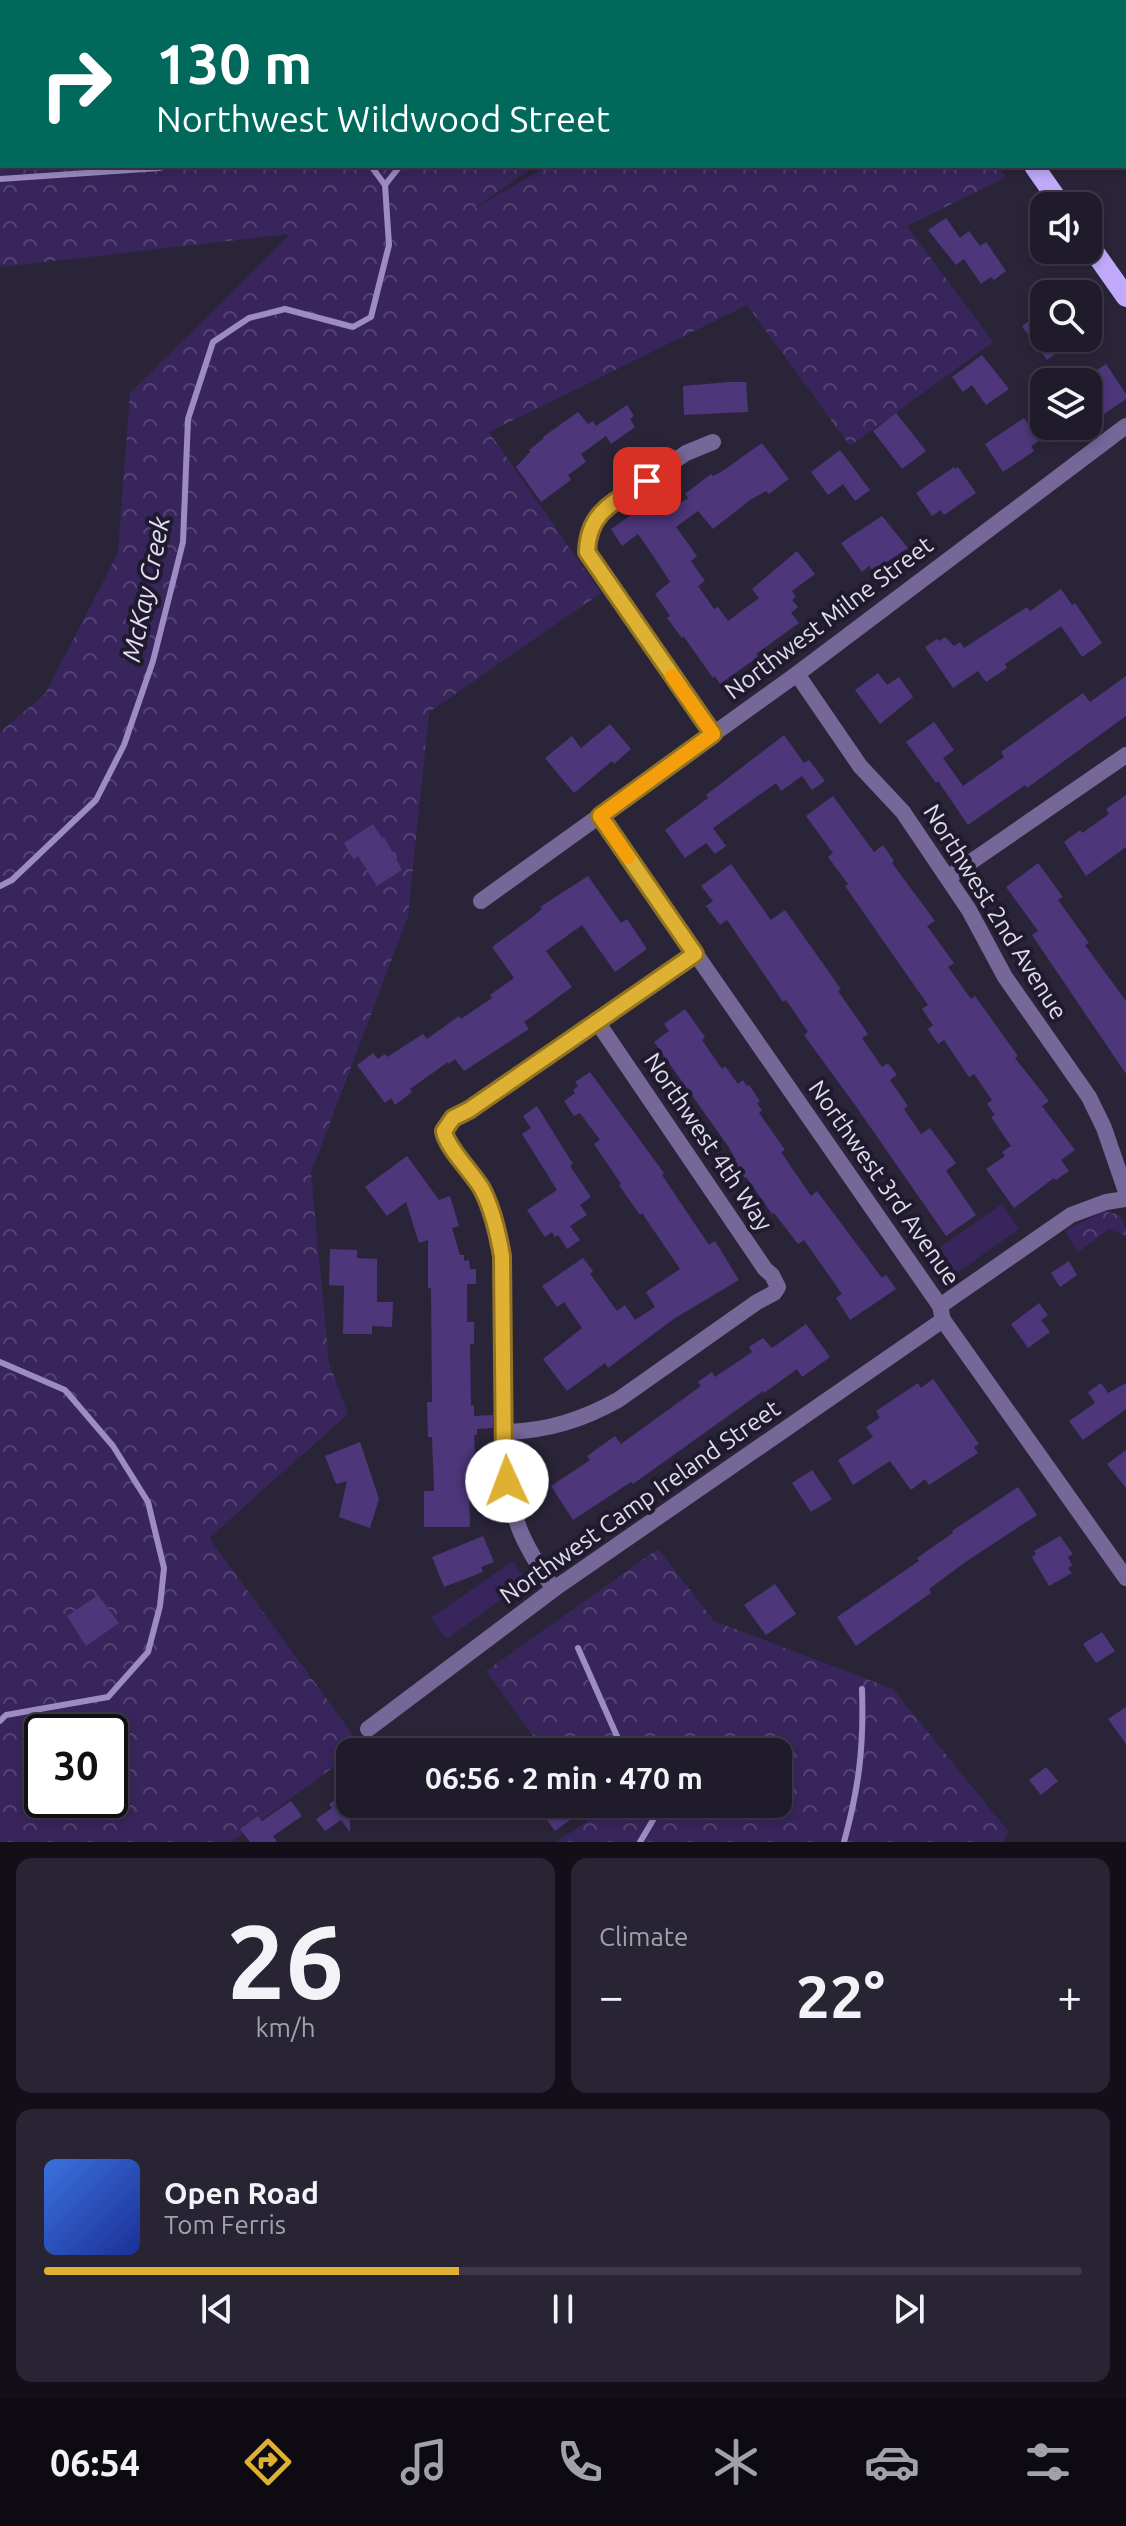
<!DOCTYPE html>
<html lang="en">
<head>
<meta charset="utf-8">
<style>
  body { margin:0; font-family:Ubuntu,sans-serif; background:#282433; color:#f1f3f6; height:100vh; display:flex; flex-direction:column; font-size:30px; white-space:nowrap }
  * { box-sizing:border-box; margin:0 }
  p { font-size:26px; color:#a2a1a9 }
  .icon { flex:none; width:44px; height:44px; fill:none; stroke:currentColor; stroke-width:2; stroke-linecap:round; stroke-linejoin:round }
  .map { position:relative; height:1842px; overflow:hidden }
  .side { display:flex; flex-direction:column; gap:16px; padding:16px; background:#120f18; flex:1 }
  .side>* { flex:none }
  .top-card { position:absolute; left:0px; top:0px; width:1126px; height:168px; box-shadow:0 4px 12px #0003,0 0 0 2px #3d3947; background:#00695c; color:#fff; overflow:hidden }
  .tools { position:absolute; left:1030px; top:192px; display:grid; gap:16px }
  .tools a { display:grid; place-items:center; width:72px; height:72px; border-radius:16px; background:#201b2b; box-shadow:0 4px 12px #0003,0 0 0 2px #3d3947; font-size:40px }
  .speed { position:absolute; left:24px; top:1714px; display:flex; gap:16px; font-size:40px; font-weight:700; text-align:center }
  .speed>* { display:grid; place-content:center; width:104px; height:104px; border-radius:50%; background:#201b2b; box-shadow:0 4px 12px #0003,0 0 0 2px #3d3947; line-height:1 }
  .speed .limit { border:4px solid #111; border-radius:12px; background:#fff; color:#111 }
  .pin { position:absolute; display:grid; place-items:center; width:68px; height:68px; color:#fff; margin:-34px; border-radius:16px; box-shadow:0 4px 12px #0006 }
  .me { position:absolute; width:88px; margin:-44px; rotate:358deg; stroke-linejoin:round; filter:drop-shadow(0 0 6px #0008) }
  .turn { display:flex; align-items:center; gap:28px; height:168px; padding:0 24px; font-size:36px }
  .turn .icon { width:104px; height:104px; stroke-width:2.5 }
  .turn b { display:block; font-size:56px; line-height:68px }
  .big { font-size:60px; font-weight:700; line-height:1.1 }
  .side .card { flex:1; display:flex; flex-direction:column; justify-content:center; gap:12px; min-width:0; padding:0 28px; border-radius:16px; background:#282433 }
  .side .dial { align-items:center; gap:0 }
  .dial b { font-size:104px; line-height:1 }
  .song { display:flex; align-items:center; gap:24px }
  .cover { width:96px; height:96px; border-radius:12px; background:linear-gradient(135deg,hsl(220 70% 55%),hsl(230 70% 35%)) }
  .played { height:8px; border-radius:4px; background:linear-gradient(90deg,#dfb133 40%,#3d3947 40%) }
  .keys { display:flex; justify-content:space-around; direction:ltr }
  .heat { display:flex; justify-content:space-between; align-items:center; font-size:44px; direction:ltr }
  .side .tiles { flex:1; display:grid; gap:16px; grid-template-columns:1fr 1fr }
  .card:last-child { grid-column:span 2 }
  .trip { position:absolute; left:336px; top:1738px; width:456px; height:80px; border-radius:16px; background:#201b2b; box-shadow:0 4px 12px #0003,0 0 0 2px #3d3947; font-weight:700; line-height:80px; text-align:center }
  .menu { display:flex; height:128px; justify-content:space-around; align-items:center; background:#0d0b11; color:#a2a1a9 }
  .menu .icon { width:56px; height:56px }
  .menu .selected { color:#dfb133 }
  .menu b { font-size:36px; color:#f1f3f6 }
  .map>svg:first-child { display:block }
</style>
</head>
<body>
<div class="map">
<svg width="1126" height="1842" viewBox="0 0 1126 1842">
  <defs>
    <pattern id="forest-crowns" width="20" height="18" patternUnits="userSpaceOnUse" patternTransform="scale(2)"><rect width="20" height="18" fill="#38255b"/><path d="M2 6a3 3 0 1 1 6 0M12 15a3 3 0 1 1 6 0" fill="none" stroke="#544473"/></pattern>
  </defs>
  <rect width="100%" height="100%" fill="#2a2439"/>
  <g fill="#38255b">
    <path d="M1002,1204L1019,1229L961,1270L956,1272L947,1271L933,1252Z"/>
    <path d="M513,1561L523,1576L522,1584L447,1639L431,1618Z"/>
  </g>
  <g fill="url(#forest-crowns)" fill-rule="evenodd">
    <path d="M0,122H2V166H535L472,210L547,166H998L1006,177L907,226L993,342L850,446L747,305L489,432L601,593L429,712L408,916L311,1173L329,1363L348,1414L209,1538L361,1746L350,1752V1755L231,1842H0V732L45,694L118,553L130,393L290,234L0,267ZM42,1732H110V1800H42Z"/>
    <path d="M1102,1212C1120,1212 1126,1218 1126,1236L1109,1229L1078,1252L1065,1231Z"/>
    <path d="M658,1549L714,1621L893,1689L1008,1831L1004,1842H556L592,1818L583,1804H778V1752H545L486,1671Z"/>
  </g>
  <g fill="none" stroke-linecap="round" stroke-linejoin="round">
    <g stroke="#9d8cc3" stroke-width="6">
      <path d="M581,2L585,0"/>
      <path d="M0,179L159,168L166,166"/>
      <path d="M385,185L400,166"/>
      <path d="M0,886L12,880L96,800L124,745L153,661L183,542L188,419L213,342L249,318L285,309L353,327L371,317L389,245L385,185L371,166"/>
      <path d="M0,1362L65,1390L113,1446L148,1502L164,1568L160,1606L148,1652L108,1697L6,1715L0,1721"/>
      <path d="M578,1648L624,1752"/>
      <path d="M640,1842L653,1820L647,1804"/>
      <path d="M844,1842C859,1787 864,1747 862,1689"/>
    </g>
  </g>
  <g fill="#4e367a">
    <path d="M946,218L960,238L969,231L980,246L986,242L1006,271L994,280L991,277L981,284L964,259L956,265L928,230Z"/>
    <path d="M1044,310V338H1077L1047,360L1022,326Z"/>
    <path d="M982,355L1009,389L986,405L972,385L963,392L952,377Z"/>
    <path d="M1106,364L1126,394V399L1098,418L1088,404V376Z"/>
    <path d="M729,382H746L748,412L684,415L683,386Z"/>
    <path d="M627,405L634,416L630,419L635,427L611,444L606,436L581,454L586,462L568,475L571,480L541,502L516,467L530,452L529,450L544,438L543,437L578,412L588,424L593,421L596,426Z"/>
    <path d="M896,413L926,451L902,469L873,431Z"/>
    <path d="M1024,418L1040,440L1031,446L1034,451L1003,472L985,444Z"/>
    <path d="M762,443L789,479L769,494L766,491L750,500L713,529L698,511L676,527L697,556L691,561L705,581L698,586L714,609L718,607L728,621L759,598L752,589L797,551L815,574L792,591L796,597L792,600L798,607L791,613L799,623L756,654L758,657L720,684L715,676L713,678L684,637L682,638L667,618L670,616L655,594L670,582L656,560L638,534L622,546L611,529L651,501L662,516L688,498L685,494L711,474L713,476L721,472Z"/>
    <path d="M840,450L870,490L855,501L843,484L828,495L811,472Z"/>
    <path d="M954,467L955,469L958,467L976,493L944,515L941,510L932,516L916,493Z"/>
    <path d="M882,516L908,548L873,571L869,566L862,572L841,543Z"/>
    <path d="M1061,589L1072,605L1075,603L1102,643L1082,657L1061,626L1005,664L1007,668L986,682L978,671L953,688L925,647L937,639L939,641L945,637L954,646L960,642L964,648L1027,607L1030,611Z"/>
    <path d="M878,673L887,685L899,677L913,697L880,724L855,690Z"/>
    <path d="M1126,676V716L1027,788L1025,785L968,825L938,781L936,783L906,742L934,722L954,750L943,758L963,786L1004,757L1001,752L1083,693L1090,702Z"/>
    <path d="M610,724L631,749L614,764L612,761L574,793L545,758L572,736L581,748Z"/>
    <path d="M784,735L804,763L809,760L825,781L812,790L802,776L781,791L776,783L713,828L726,846L715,854L706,843L685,858L665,830L708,798L706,795Z"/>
    <path d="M1126,795V847L1086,876L1064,842L1080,830L1082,833L1109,814L1106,809Z"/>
    <path d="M833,796L874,852L883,845L894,861L892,863L935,921L927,926L954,963L948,967L971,999L975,996L1018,1056L1015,1058L1049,1101L1042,1106L1075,1150L1061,1160L1069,1171L1056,1180L1054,1178L1014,1208L986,1169L1005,1156L1002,1152L1011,1146L991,1117L995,1115L987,1104L992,1100L974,1074L969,1077L944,1040L938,1044L928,1029L933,1025L922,1009L928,1005L845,886L848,884L828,857L833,853L806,816Z"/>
    <path d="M373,824L382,838L384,837L402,870L377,886L358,856L353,859L344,843Z"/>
    <path d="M1038,863L1063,897L1058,900L1089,943L1085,945L1126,1001V1074L1032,935L1038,931L1006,887Z"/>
    <path d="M731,864L771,920L785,910L841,989L838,991L868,1034L862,1038L882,1067L888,1063L897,1075L890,1080L908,1106L904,1109L921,1134L930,1128L956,1163L946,1171L976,1215L946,1236L855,1105L804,1035L808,1032L786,1000L783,1002L727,920L720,925L706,906L713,901L701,886Z"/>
    <path d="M588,876L621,923L627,919L647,949L615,972L582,925L546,951L572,987L524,1022L529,1029L464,1071L455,1059L449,1064L448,1062L410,1089L412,1092L395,1105L391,1098L385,1103L357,1065L373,1053L378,1059L385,1054L387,1057L423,1034L427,1039L459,1016L461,1019L492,998L490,995L514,978L492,947L530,919L542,909L540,907Z"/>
    <path d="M685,1009L705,1037L702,1040L722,1069L725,1066L738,1084L743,1080L747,1086L749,1085L760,1101L757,1103L762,1110L759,1113L785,1150L781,1152L811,1196L817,1191L882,1278L886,1275L896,1289L850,1320L836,1298L842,1294L804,1240L798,1244L774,1213L772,1214L746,1177L745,1178L733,1162L736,1160L728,1146L654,1042L669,1031L664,1024Z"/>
    <path d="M590,1072L664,1173L662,1175L709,1245L715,1241L739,1280L675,1318L608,1368L605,1363L567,1391L543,1359L582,1328L564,1302L557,1307L542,1286L583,1258L593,1271L590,1274L617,1311L625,1305L635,1320L655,1307L646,1292L680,1269L642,1213L640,1215L619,1185L621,1184L594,1144L600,1140L580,1113L574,1116L564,1101L575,1093L573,1090L578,1086L575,1082Z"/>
    <path d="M537,1106L573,1164L570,1166L591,1197L580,1205L587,1215L570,1226L580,1240L567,1249L558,1235L555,1237L552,1232L545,1237L527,1210L557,1190L522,1134L531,1128L523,1116Z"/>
    <path d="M407,1156L439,1200L450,1196L459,1226L452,1228L460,1255H464V1261L469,1260L470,1269H476V1284H467V1322H474V1344H470L471,1406L474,1405V1416L493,1415V1428L477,1429V1435H474L476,1479H469L470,1527H424V1491H434L432,1437H428L427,1402H432L431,1288H428V1240L419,1243L406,1202L387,1216L365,1187Z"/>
    <path d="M330,1249L357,1250V1258L377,1259V1302H393L392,1327L372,1326V1334H343L344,1286L329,1285Z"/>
    <path d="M1069,1261L1077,1275L1060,1287L1051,1273Z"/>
    <path d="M1039,1303L1048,1315L1041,1320L1050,1332L1028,1348L1011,1324Z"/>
    <path d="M806,1324L830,1357L802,1377L797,1369L764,1393L763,1391L633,1484L631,1482L573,1520L551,1486L590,1460L587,1456L615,1436L621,1444L701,1386L698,1382L712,1372L715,1377L752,1352L749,1347L763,1338L772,1348Z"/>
    <path d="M933,1379L979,1444L974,1447L978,1453L929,1485L925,1479L911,1490L890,1461L853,1485L838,1460L873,1437L866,1427L880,1418L876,1411L918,1383L921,1388Z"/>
    <path d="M1101,1383L1108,1393L1126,1383V1409L1083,1440L1069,1421L1095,1403L1088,1392Z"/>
    <path d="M360,1442L379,1499L370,1528L339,1517L347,1481L336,1484L325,1456Z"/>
    <path d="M1126,1450V1488L1107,1464Z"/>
    <path d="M812,1470L832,1499L811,1512L792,1483Z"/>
    <path d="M1018,1487L1037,1515L964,1563L929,1589L931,1593L856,1646L837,1617L919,1561L917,1558L953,1533L952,1531Z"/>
    <path d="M483,1536L494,1562L481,1567L483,1572L444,1587L432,1557Z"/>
    <path d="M1060,1536L1073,1554L1068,1557L1072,1565L1068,1568L1072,1573L1049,1586L1032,1557L1036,1554L1034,1551Z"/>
    <path d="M775,1584L796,1614L766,1635L744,1605Z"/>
    <path d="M98,1595L119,1623L86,1646L67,1616Z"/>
    <path d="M1102,1632L1115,1651L1096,1663L1083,1644Z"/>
    <path d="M1126,1707V1744L1108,1719Z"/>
    <path d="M1046,1767L1058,1781L1041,1795L1029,1780Z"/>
    <path d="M350,1790V1804H369L350,1817V1832L341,1820L325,1831L316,1819L332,1808L329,1804Z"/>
    <path d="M291,1801L302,1816L273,1836L277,1842H250L240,1829L258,1816L262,1821Z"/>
    <path d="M535,1804H565L574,1817L555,1831Z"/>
  </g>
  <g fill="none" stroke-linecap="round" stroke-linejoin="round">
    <g stroke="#756798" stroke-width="16">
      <path d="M797,674L860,766L903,812L969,910L1005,977L1089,1097L1104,1128L1126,1192"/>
      <path d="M713,734L587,552L588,535L594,520L607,508L686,453L713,442"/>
      <path d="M600,816L940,1306L943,1320L1126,1578"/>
      <path d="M949,877L1126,755"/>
      <path d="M481,901L797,674L1126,426"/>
      <path d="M940,1306L1071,1215L1106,1202L1126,1199"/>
      <path d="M505,1432C547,1431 582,1420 618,1400L757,1302L774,1293L778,1287L772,1275L765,1269L598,1023"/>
      <path d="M554,1589C522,1543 512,1520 504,1464L502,1256C498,1233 493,1210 482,1189C473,1173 446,1147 444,1131L453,1118L469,1110L695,954"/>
      <path d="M368,1729L554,1589L943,1320"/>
    </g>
    <g stroke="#c2aafb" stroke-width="20">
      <path d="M921,0L923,2"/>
      <path d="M1077,2L1080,0"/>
      <path d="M1034,166L1062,206"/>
      <path d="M1088,243L1126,297"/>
    </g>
  </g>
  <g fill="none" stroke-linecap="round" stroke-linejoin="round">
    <g stroke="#917321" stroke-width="20">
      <path id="route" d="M507,1481L504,1464L502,1256C498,1233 493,1210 482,1189C473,1173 446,1147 444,1131L453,1118L469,1110L695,954L600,816L713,734L587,552C588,511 615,502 647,481"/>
    </g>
    <use href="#route" stroke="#dfb133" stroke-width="14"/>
    <path stroke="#f59e0b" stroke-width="14" d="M628,857L600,816L713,734L672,676"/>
  </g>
  <g text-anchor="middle" stroke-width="8" stroke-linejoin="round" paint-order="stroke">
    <g font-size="24" fill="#e0ddeb" stroke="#201a2f">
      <text transform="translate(829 618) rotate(-37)" y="8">Northwest Milne Street</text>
      <text transform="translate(995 912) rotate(58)" y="8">Northwest 2nd Avenue</text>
      <text transform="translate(708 1142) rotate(56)" y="8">Northwest 4th Way</text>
      <text transform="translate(884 1183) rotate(55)" y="8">Northwest 3rd Avenue</text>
      <text transform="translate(640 1502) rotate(-35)" y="8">Northwest Camp Ireland Street</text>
    </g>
    <g font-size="26" font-style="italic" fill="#e3def3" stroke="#201a2f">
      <text transform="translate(146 589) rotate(-78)" y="9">McKay Creek</text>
    </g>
  </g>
</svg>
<div class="tools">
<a><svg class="icon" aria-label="sound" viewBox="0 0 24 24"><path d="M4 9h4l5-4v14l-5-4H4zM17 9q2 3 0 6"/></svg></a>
<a><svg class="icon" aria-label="search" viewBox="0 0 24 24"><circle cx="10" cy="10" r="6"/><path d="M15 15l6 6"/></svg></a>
<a><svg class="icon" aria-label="layers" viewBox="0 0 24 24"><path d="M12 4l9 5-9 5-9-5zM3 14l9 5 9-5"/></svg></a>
</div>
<div class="speed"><div class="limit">30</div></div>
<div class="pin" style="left:647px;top:481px;background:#d93025"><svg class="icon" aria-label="arrive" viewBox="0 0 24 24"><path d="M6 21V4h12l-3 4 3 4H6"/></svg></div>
<svg class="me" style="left:507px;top:1481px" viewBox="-20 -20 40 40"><circle r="19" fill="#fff"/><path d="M0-13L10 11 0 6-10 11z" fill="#dfb133"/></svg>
<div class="trip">06:56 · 2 min · 470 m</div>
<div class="top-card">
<div class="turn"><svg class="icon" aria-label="right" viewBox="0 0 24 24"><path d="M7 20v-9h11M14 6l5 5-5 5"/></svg><div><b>130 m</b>Northwest Wildwood Street</div></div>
</div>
</div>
<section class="side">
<div class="tiles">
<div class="card dial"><b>26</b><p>km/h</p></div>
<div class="card"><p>Climate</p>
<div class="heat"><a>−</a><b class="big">22°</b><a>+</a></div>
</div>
<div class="card">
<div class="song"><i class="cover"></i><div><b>Open Road</b><p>Tom Ferris</p></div></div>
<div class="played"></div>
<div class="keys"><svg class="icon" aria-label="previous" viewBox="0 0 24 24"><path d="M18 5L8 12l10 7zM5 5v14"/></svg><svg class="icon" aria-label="pause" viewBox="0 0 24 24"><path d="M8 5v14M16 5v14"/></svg><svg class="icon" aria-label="next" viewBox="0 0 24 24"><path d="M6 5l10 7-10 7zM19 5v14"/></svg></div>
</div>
</div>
</section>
<nav class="menu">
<b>06:54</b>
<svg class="icon selected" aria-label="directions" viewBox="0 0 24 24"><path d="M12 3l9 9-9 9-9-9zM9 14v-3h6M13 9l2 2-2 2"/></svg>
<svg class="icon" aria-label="music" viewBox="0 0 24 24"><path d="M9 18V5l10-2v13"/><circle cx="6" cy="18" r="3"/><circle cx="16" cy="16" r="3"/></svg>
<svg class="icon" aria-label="phone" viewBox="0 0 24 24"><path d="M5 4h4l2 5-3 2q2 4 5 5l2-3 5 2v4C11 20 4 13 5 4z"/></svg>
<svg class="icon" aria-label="climate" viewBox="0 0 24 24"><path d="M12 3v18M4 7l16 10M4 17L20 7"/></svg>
<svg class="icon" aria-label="car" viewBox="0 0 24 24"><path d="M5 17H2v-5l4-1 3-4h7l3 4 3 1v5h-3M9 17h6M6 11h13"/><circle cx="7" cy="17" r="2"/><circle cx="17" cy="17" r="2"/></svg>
<svg class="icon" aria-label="filters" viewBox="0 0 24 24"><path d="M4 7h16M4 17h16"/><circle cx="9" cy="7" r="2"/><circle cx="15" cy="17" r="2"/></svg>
</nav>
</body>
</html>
